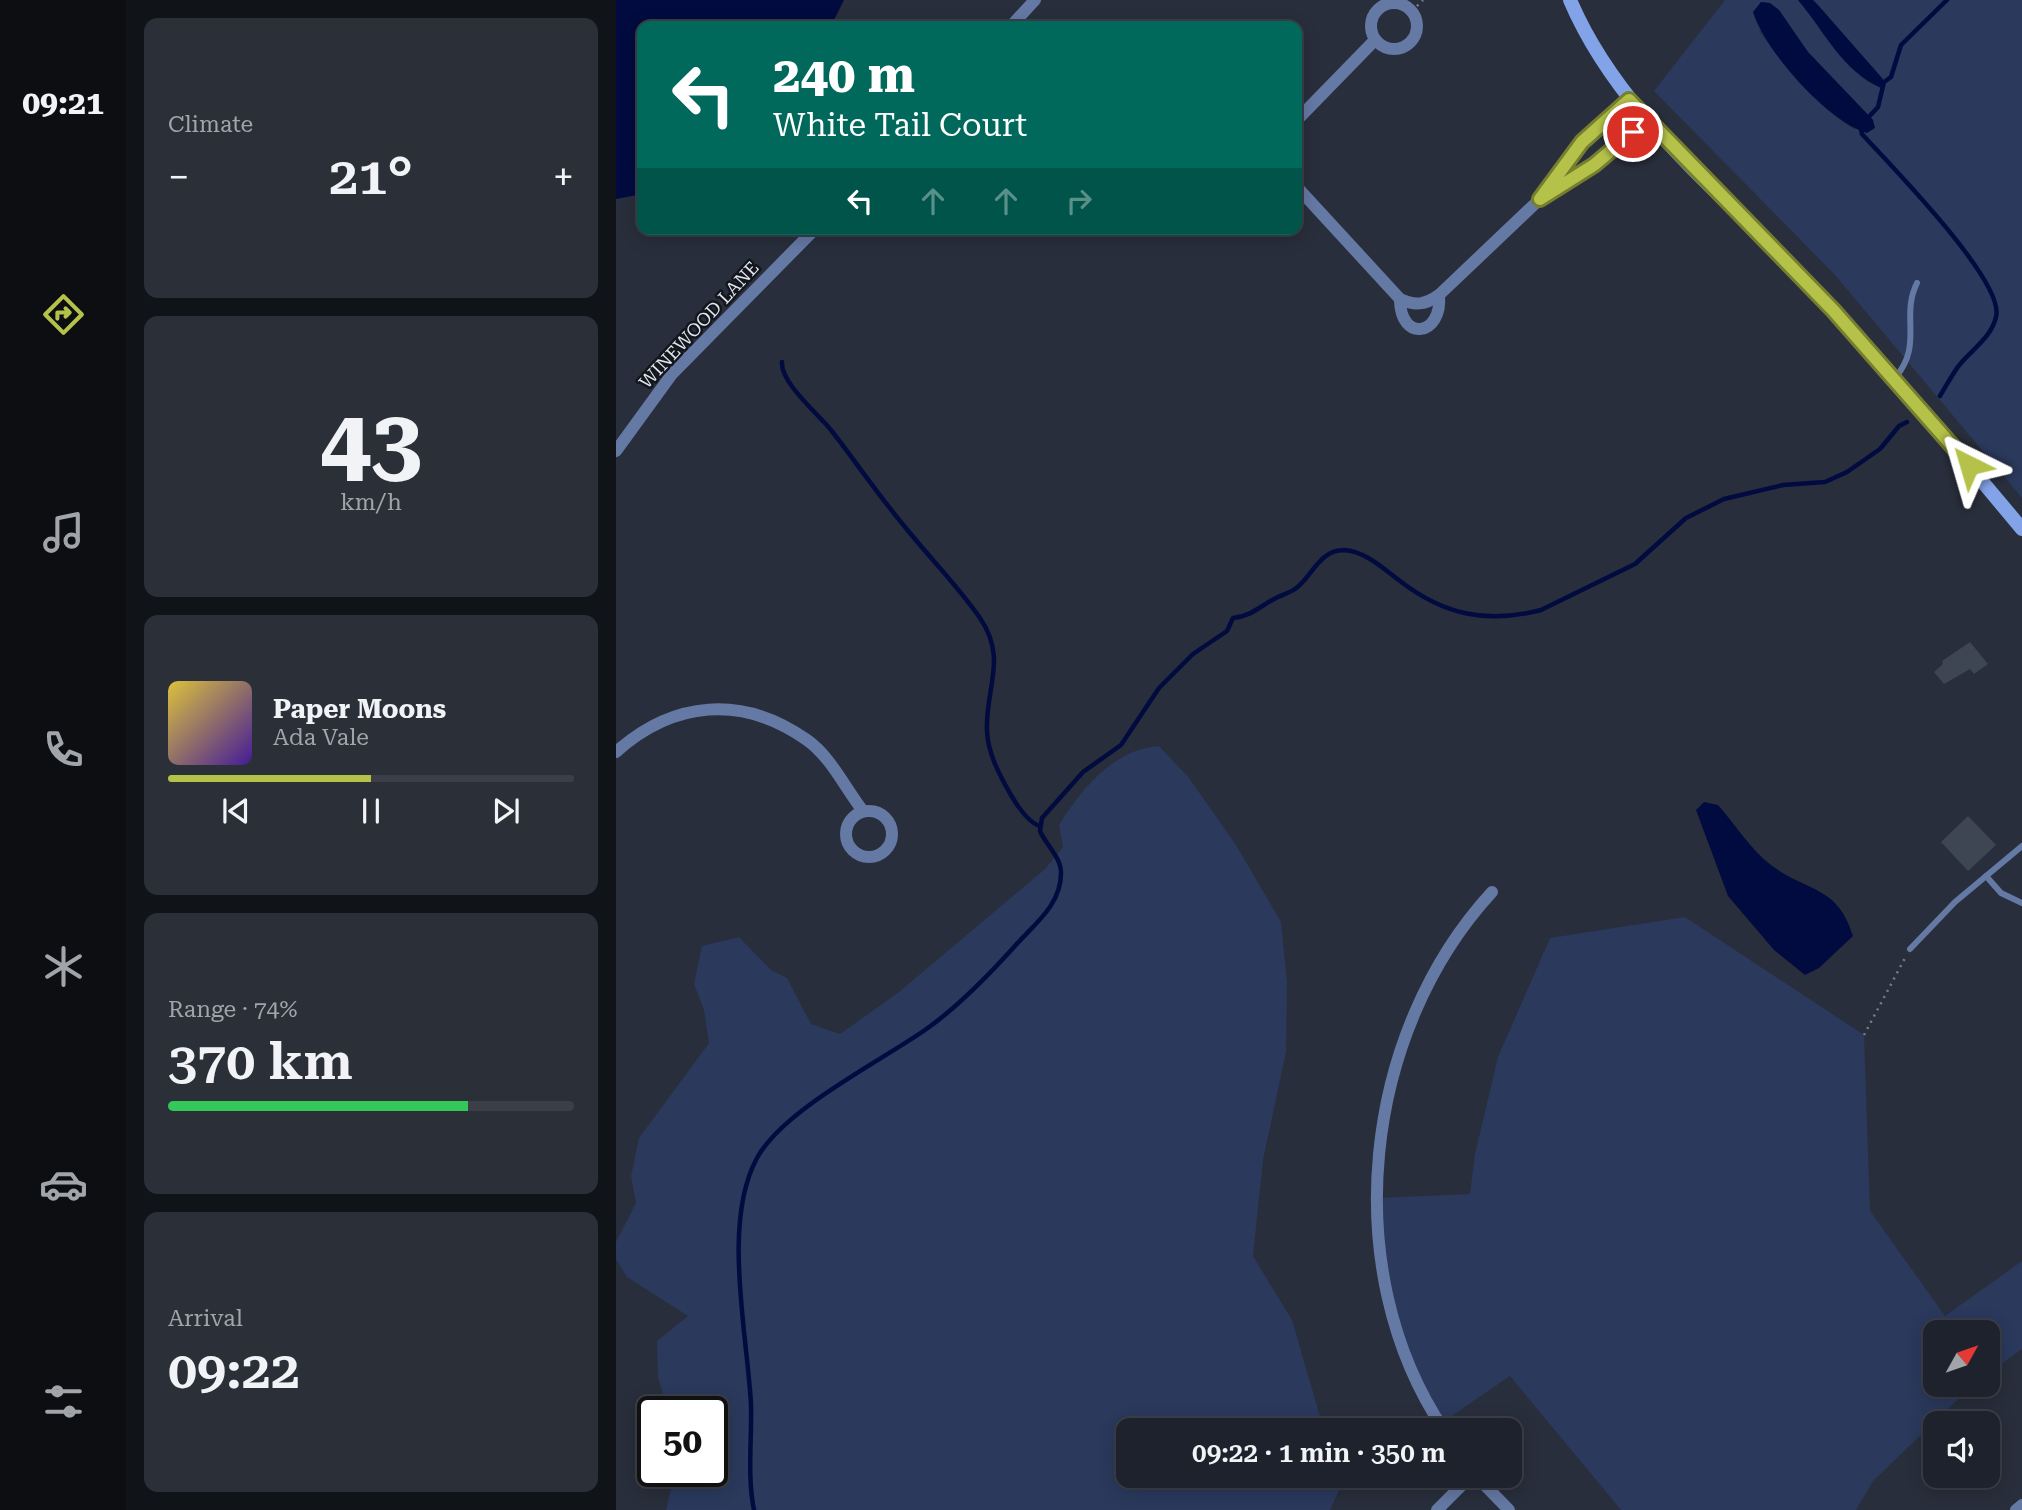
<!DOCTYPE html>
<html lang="en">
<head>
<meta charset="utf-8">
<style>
  body { margin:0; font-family:"Roboto Serif",serif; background:#2b2f38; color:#f1f3f6; height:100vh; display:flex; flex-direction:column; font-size:26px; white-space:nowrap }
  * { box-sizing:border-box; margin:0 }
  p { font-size:23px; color:#a1a4a9 }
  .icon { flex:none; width:38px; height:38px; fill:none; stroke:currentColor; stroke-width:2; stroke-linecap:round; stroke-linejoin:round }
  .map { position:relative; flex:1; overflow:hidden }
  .side { display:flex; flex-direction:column; gap:18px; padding:18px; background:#101318; width:490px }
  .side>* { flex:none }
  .guide { position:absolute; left:21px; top:21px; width:665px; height:214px; border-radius:14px; box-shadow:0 4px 18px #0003,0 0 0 2px #3c3f48; background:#00695c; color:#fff; overflow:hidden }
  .needle { width:46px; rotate:50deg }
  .buttons { position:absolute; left:1307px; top:1320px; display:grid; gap:14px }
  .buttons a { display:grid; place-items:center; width:77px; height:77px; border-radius:14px; background:#1e222c; box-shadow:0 4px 18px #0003,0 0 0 2px #3c3f48; font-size:35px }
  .speed { position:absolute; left:21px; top:1396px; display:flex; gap:14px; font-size:35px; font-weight:700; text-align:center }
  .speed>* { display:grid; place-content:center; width:91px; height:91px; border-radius:50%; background:#1e222c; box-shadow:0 4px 18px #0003,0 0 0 2px #3c3f48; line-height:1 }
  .speed .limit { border:4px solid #111; border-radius:10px; background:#fff; color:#111 }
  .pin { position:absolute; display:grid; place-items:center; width:60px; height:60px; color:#fff; margin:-30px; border:4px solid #fff; border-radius:50%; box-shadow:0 2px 7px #0007 }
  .me { position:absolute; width:77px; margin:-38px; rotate:320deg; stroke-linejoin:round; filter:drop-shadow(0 0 5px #0008) }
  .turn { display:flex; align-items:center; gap:24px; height:147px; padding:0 21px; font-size:32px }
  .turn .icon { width:91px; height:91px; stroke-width:2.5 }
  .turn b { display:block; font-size:49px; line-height:60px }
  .lanes { display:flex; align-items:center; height:66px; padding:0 21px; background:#0003; justify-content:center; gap:35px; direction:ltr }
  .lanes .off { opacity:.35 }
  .big { font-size:52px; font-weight:600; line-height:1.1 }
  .side .widget { flex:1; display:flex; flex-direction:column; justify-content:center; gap:10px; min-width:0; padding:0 24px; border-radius:14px; background:#2b2f38 }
  .side .dial { align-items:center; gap:0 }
  .dial b { font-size:91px; line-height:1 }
  .song { display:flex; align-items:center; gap:21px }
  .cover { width:84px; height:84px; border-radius:10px; background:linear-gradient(135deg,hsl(50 70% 55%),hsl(260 70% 35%)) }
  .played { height:7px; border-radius:4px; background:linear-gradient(90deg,#b5c249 50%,#3c3f48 50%) }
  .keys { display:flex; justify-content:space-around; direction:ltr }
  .heat { display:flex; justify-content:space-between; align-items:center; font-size:38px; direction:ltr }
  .charge { height:10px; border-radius:5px; background:linear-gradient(90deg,#34c759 74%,#3c3f48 0) }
  .trip { position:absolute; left:500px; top:1418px; width:406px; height:70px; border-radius:14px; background:#1e222c; box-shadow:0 4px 18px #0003,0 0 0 2px #3c3f48; font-weight:600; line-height:70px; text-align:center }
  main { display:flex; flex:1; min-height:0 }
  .tabs { display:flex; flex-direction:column; width:126px; justify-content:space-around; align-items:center; background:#0c0e12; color:#a1a4a9 }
  .tabs .icon { width:49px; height:49px }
  .tabs .current { color:#b5c249 }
  .tabs b { font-size:32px; color:#f1f3f6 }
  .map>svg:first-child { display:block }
</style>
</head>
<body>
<main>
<nav class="tabs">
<b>09:21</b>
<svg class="icon current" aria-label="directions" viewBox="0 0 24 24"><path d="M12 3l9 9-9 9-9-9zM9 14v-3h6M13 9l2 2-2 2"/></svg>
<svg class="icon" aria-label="music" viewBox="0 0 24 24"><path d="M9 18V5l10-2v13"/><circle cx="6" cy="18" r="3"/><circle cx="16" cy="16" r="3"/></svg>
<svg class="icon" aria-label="phone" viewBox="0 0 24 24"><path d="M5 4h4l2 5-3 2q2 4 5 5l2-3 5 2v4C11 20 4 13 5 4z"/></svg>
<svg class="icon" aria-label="climate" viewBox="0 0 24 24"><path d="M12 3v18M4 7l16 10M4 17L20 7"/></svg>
<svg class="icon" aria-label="car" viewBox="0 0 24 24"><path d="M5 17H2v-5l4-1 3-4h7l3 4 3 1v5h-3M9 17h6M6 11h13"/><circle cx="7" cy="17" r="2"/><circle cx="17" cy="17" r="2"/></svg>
<svg class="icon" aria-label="filters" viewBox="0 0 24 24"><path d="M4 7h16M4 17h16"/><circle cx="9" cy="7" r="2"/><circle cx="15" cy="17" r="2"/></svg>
</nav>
<section class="side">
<div class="widget"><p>Climate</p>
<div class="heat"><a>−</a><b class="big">21°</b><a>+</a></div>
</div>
<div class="widget dial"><b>43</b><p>km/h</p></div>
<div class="widget">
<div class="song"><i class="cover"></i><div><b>Paper Moons</b><p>Ada Vale</p></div></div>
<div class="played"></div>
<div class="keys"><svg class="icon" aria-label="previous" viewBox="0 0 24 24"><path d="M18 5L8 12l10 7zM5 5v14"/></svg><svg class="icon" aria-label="pause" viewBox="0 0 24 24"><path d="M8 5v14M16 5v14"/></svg><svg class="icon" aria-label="next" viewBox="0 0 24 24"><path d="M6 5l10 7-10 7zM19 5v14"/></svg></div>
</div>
<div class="widget"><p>Range · 74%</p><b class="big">370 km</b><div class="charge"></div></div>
<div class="widget"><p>Arrival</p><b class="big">09:22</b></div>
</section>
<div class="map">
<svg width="1406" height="1510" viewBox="0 0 1406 1510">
  <rect width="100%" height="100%" fill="#282e3b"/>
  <g fill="#2a395c" fill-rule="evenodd">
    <path d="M1109,0H1182L1213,39L1223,30L1197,0H1406V498L1219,275L1038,91ZM1163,10L1192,52L1257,120L1238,129C1198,105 1172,66 1143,31Z"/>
    <path d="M543,746L573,778L620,845L665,922L671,982L670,1052L647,1160L637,1256L676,1320L708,1430H513V1475H721L725,1486L714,1510H50L55,1489L53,1472H96V1412H52L42,1377L41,1341L72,1316L11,1277L0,1259V1242L20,1203L15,1176L23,1138L93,1043L88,1010L78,984L86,946L123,937L155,970L171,978L195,1024L224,1034L283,992L429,869L447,847L443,825C465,789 498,749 543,746Z"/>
    <path d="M1069,917L1248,1035L1254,1211L1329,1316L1406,1261V1349L1372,1374V1332H1320V1384H1358L1257,1481L1240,1510H1005L894,1376L824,1424L775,1310L761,1198L854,1194L859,1154L882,1057L934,938Z"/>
  </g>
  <g fill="#020b3f">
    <path d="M0,0H228L215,26H26V194L0,199Z"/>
    <path d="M1182,0H1197L1202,5L1266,78L1269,83L1265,88C1226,71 1209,32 1182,0Z"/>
    <path d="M1145,2L1154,3L1163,10L1192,52L1257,120L1259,128L1251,133C1211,121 1149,51 1137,12Z"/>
    <path d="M1088,802L1102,805C1119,824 1135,850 1155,865C1190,892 1222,885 1237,936L1203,968L1189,975L1158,950L1112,896L1080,810Z"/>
  </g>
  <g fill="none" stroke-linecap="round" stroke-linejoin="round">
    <g stroke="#020b3f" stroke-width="4.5">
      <path d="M1250,120L1262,107L1268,82L1275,77L1285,45L1331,0"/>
      <path d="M1244,125L1246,134C1273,164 1390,282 1380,317C1375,339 1353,351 1341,368C1335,377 1330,386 1324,396"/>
      <path d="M166,362C164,382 202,414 215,430C240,462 263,496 289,527C313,557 342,586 364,618C392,659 369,688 371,731C372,754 384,776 395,795C402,807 411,821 423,826"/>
      <path d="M138,1510C131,1476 136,1439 135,1404C131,1332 106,1222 141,1158C167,1110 263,1062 309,1030C342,1007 371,977 398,947C417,925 445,906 445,873C445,857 430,845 424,831L426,818L467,772L505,745L543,688L577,654L611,631L617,618C636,616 644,606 660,598C666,595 673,593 679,589C696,577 703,550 728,550C749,551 768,569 784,581C828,615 871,624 925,610L1019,564L1070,518L1108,499L1167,485L1209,482L1231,472L1264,449L1283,426L1291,422"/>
    </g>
  </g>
  <g fill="#3e4553">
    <path d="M1354,642L1372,664L1358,674L1354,669L1328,684L1318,672L1327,664L1326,661Z"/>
    <path d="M1352,816L1380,845L1352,871L1325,842Z"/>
  </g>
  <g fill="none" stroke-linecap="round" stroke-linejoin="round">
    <g stroke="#797e89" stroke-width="2.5" stroke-dasharray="2 5" stroke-linecap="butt">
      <path d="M796,11L807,0"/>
      <path d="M1248,1035L1289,958"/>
    </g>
    <g stroke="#6579a5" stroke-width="6">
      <path d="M1279,378C1308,344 1284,317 1301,283"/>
      <path d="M1370,876L1385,893L1406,903"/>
      <path d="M1294,949L1339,902L1406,846"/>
    </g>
    <g stroke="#6579a5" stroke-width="12">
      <circle cx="778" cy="26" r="23"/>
      <path d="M395,26L419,0"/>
      <path d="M681,120L759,40"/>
      <path d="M681,187L784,299C799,306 809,305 823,295L924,199L978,165L1031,120"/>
      <path d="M928,193L966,142L1013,100"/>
      <path d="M784,299C784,343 827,336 823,295"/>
      <path d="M0,451L56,374L199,229"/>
      <path d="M0,752C57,701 126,694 191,740C215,757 229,788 247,811"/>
      <circle cx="253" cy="834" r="23"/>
      <path d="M828,1430C720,1269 747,1032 876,892"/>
      <path d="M859,1475L893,1510"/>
      <path d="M821,1510L856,1475"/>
      <path d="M1400,1510L1406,1505"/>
    </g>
    <path stroke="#83a3e9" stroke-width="14" d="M954,0C1002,113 1104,191 1187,278C1264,358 1335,444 1406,529"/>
  </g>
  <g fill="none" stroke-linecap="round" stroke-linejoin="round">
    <g stroke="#767e2f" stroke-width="18">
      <path id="route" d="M1017,132L978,165L924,199L966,142L1013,100L1217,310L1353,465"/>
    </g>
    <use href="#route" stroke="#b5c249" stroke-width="12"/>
  </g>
  <g text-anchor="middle" stroke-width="5" stroke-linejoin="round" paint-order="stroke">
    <g font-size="18" fill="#e2e6ef" stroke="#13161c">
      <text transform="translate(83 325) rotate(-47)" y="6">WINEWOOD LANE</text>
    </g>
  </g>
</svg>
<div class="buttons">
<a><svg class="needle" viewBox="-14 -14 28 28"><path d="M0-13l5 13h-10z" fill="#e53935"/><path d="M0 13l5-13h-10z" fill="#a1a4a9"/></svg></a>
<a><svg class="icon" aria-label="sound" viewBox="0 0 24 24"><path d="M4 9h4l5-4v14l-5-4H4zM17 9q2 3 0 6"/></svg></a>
</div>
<div class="speed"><div class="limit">50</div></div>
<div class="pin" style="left:1017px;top:132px;background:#d93025"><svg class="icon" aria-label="arrive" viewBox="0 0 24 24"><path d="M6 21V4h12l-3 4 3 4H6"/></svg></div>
<svg class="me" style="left:1353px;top:465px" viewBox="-20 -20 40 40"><path d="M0-17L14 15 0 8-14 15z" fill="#b5c249" stroke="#fff" stroke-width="4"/></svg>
<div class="trip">09:22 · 1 min · 350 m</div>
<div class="guide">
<div class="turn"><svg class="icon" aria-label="left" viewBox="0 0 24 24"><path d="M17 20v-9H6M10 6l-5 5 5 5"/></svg><div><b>240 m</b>White Tail Court</div></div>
<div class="lanes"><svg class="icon" aria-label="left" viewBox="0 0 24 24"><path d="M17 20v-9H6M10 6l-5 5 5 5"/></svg><svg class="icon off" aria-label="ahead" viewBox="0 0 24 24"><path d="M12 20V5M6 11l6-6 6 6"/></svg><svg class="icon off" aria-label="ahead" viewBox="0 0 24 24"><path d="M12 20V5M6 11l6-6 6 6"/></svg><svg class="icon off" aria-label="right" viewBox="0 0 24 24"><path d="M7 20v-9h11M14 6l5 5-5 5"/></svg></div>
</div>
</div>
</main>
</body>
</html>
